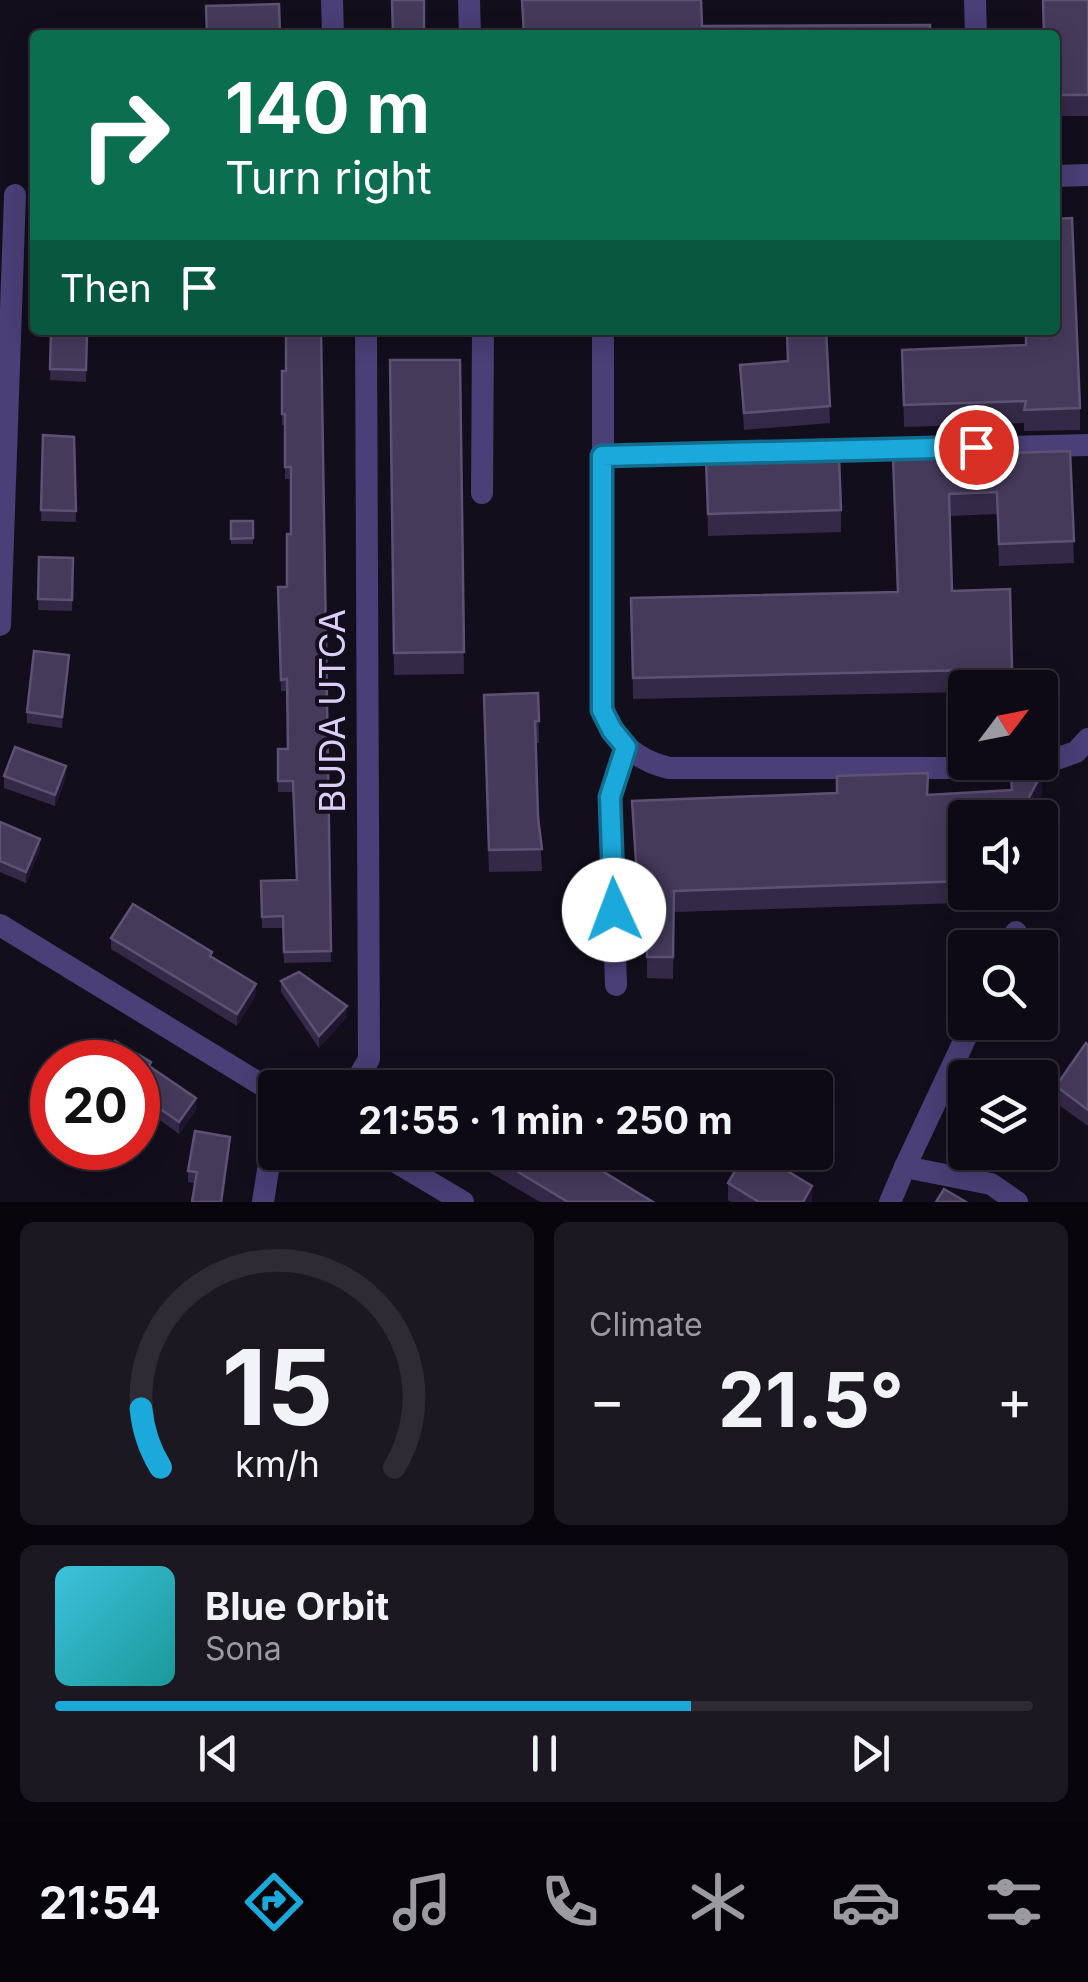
<!DOCTYPE html>
<html lang="en">
<head>
<meta charset="utf-8">
<style>
  body { margin:0; font-family:Inter,sans-serif; background:#1c1822; color:#f1f3f6; height:100vh; display:flex; flex-direction:column; font-size:38px; white-space:nowrap }
  * { box-sizing:border-box; margin:0 }
  p { font-size:32px; color:#9b9aa0 }
  .icon { flex:none; width:55px; height:55px; fill:none; stroke:currentColor; stroke-width:2; stroke-linecap:round; stroke-linejoin:round }
  .map { position:relative; height:1202px; overflow:hidden }
  .details { display:flex; flex-direction:column; gap:20px; padding:20px; background:#08060c; flex:1 }
  .details>* { flex:none }
  .hud { position:absolute; left:30px; top:30px; width:1030px; height:305px; border-radius:10px; box-shadow:0 5px 25px #0003,0 0 0 2px #2e2b34; background:#0b6e4f; color:#fff; overflow:hidden }
  .needle { width:65px; rotate:58deg }
  .buttons { position:absolute; left:948px; top:670px; display:grid; gap:20px }
  .buttons a { display:grid; place-items:center; width:110px; height:110px; border-radius:10px; background:#0e0a15; box-shadow:0 5px 25px #0003,0 0 0 2px #2e2b34; font-size:50px }
  .speed { position:absolute; left:30px; top:1040px; display:flex; gap:20px; font-size:50px; font-weight:700; text-align:center }
  .speed>* { display:grid; place-content:center; width:130px; height:130px; border-radius:50%; background:#0e0a15; box-shadow:0 5px 25px #0003,0 0 0 2px #2e2b34; line-height:1 }
  .speed .limit { border:15px solid #d22; background:#fff; color:#111 }
  .pin { position:absolute; display:grid; place-items:center; width:85px; height:85px; color:#fff; margin:-42px; border:5px solid #fff; border-radius:50%; box-shadow:0 2px 10px #0007 }
  .me { position:absolute; width:110px; margin:-55px; rotate:358deg; stroke-linejoin:round; filter:drop-shadow(0 0 8px #0008) }
  .turn { display:flex; align-items:center; gap:35px; height:210px; padding:0 30px; font-size:45px }
  .turn .icon { width:130px; height:130px; stroke-width:2.5 }
  .turn b { display:block; font-size:70px; line-height:85px }
  .then { display:flex; align-items:center; height:95px; padding:0 30px; background:#0003; gap:20px; font-size:38px }
  .big { font-size:75px; font-weight:700; line-height:1.1 }
  .details .card { flex:1; display:flex; flex-direction:column; justify-content:center; gap:15px; min-width:0; padding:0 35px; border-radius:15px; background:#1c1822 }
  .details .dial { align-items:center; gap:0 }
  .dial svg { height:260px; overflow:visible; fill:none; stroke:#2e2b34; stroke-width:7; stroke-linecap:round; text-anchor:middle }
  .dial text { fill:#f1f3f6; stroke:none }
  .song { display:flex; align-items:center; gap:30px }
  .cover { width:120px; height:120px; border-radius:15px; background:linear-gradient(135deg,hsl(190 70% 55%),hsl(180 70% 35%)) }
  .played { height:10px; border-radius:5px; background:linear-gradient(90deg,#1ba8da 65%,#2e2b34 65%) }
  .keys { display:flex; justify-content:space-around; direction:ltr }
  .heat { display:flex; justify-content:space-between; align-items:center; font-size:55px; direction:ltr }
  .details .tiles { flex:1; display:grid; gap:20px; grid-template-columns:1fr 1fr }
  .card:last-child { grid-column:span 2 }
  .trip { position:absolute; left:258px; top:1070px; width:575px; height:100px; border-radius:10px; background:#0e0a15; box-shadow:0 5px 25px #0003,0 0 0 2px #2e2b34; font-weight:700; line-height:100px; text-align:center }
  .dock { display:flex; height:160px; justify-content:space-around; align-items:center; background:#060408; color:#9b9aa0 }
  .dock .icon { width:70px; height:70px }
  .dock .current { color:#1ba8da }
  .dock b { font-size:45px; color:#f1f3f6 }
  .map>svg:first-child { display:block }
</style>
</head>
<body>
<div class="map">
<svg width="1088" height="1202" viewBox="0 0 1088 1202">
  <rect width="100%" height="100%" fill="#130e1c"/>
  <g fill="none" stroke-linecap="round" stroke-linejoin="round">
    <g stroke="#4a3f76" stroke-width="22">
      <path d="M332,0L333,35"/>
      <path d="M469,0L470,35"/>
      <path d="M975,0L976,35"/>
      <path d="M1055,176L1088,175"/>
      <path d="M603,330V710C617,742 635,760 669,768H1030L1076,752L1088,739"/>
      <path d="M602,456L1088,445"/>
      <path d="M482,493L483,330"/>
      <path d="M0,625L15,195"/>
      <path d="M0,925L275,1093"/>
      <path d="M1009,948L1016,932"/>
      <path d="M616,985L610,797L626,747"/>
      <path d="M352,1088L369,1059L366,330"/>
      <path d="M379,1152L463,1202"/>
      <path d="M905,1167L973,1022"/>
      <path d="M263,1202L268,1170L277,1152"/>
      <path d="M890,1202L905,1167L991,1184L1017,1202"/>
    </g>
  </g>
  <g fill="#352948">
    <path d="M1088,0V116H1055V35Z"/>
    <path d="M321,330L331,962L284,963L283,928H262L261,881L297,880L293,792H278V749H288L287,691H281L278,598L287,587L291,534V479H285V425H282V371H286Z"/>
    <path d="M786,330H826L830,423L744,430L740,365L787,362Z"/>
    <path d="M1025,330H1055L1080,408V430L1024,431V423L904,427L902,350L1026,345Z"/>
    <path d="M51,332L87,334L86,382L50,380Z"/>
    <path d="M390,360H460L464,674L394,675Z"/>
    <path d="M43,435L74,437L76,522L41,521Z"/>
    <path d="M1070,451L1074,563L999,566L997,514L950,516L952,591L1010,589L1012,688H965V692L633,699L631,598L897,592L893,457Z"/>
    <path d="M706,459L841,510V532L708,536Z"/>
    <rect x="231" y="521" width="22" height="23"/>
    <path d="M39,557L73,558L72,611L38,610Z"/>
    <path d="M69,667L62,728L27,723V712Z"/>
    <path d="M538,693L539,743H536L542,871L489,872L484,717Z"/>
    <path d="M1010,762L1042,794L965,818V892H997L992,902L674,912L673,979L647,978V913L638,914L632,801L928,795L1011,790Z"/>
    <path d="M4,776L66,777L55,806L4,788Z"/>
    <path d="M0,822L40,850L26,883L0,872Z"/>
    <path d="M111,938L256,995L237,1026L111,949Z"/>
    <path d="M281,981L347,1017L319,1048L281,992Z"/>
    <path d="M1088,1045V1126L1056,1103V1086Z"/>
    <path d="M138,1062L151,1067L196,1110L179,1134L138,1104Z"/>
    <path d="M230,1148L195,1183L188,1182V1171Z"/>
    <path d="M484,1152L653,1202H540L484,1169Z"/>
    <path d="M728,1183L812,1202H731L728,1200Z"/>
  </g>
  <g fill="#20162f">
    <path d="M69,655V667L62,728V717Z"/>
    <path d="M66,766V777L55,806V795Z"/>
    <path d="M1042,773V794L1029,818H1018Z"/>
    <path d="M40,839V850L26,883V872Z"/>
    <path d="M256,984V995L237,1026V1014Z"/>
    <path d="M347,1006V1017L319,1048V1036Z"/>
    <path d="M196,1098V1110L179,1134V1122Z"/>
    <path d="M230,1137V1148L223,1202H221Z"/>
    <path d="M812,1186V1202H803Z"/>
  </g>
  <g fill="#463a5b" stroke="#5e5274" stroke-width="2.5">
    <path d="M392,0H424V35H393Z"/>
    <path d="M522,0H701L702,26L930,25V35H524Z"/>
    <path d="M1043,0H1088V95H1055V35H1044Z"/>
    <path d="M279,4L280,35H207L206,6Z"/>
    <path d="M1072,218L1080,408L1024,410L1026,401L904,405L902,350L1026,345V330H1055V219Z"/>
    <path d="M286,330H321L331,951L284,952L283,916L262,917L261,881L297,880L293,781H278V749H288L287,679L281,680L278,587H287V534H291V467H285V414H282V371H286Z"/>
    <path d="M787,330H826L830,406L744,413L740,365L788,361Z"/>
    <path d="M51,332L87,334L86,370L50,369Z"/>
    <path d="M390,360H460L464,652L394,653Z"/>
    <path d="M43,435L74,437L76,511L41,510Z"/>
    <path d="M1070,451L1074,541L999,544L997,492L949,494L952,591L1010,589L1012,669L633,678L631,598L898,592L893,457Z"/>
    <path d="M839,456L841,510L708,514L706,459Z"/>
    <path d="M231,521H253V538L231,539Z"/>
    <path d="M39,557L73,558L72,600L38,599Z"/>
    <path d="M34,651L69,655L62,717L27,712Z"/>
    <path d="M538,693L539,721H535L538,818L542,849L489,850L484,695Z"/>
    <path d="M15,747L66,766L55,795L4,776Z"/>
    <path d="M1010,762H1022L1042,773L1018,818H965V881L674,891L673,957H647V892H638L632,801L837,793V776L928,773L927,795L1012,790Z"/>
    <path d="M0,822L40,839L26,872L0,861Z"/>
    <path d="M133,904L212,952L210,956L256,984L237,1014L111,938Z"/>
    <path d="M299,972L347,1006L319,1036L281,981Z"/>
    <path d="M115,1041L151,1062L149,1066L196,1098L179,1122L138,1093V1062H103Z"/>
    <path d="M1086,1043L1088,1045V1110L1056,1086Z"/>
    <path d="M195,1131L230,1137L221,1202H192L197,1172L188,1171Z"/>
    <path d="M485,1152H571L653,1202H568Z"/>
    <path d="M746,1152H756L812,1186L803,1202H759L728,1183Z"/>
    <path d="M944,1189L966,1202H936Z"/>
  </g>
  <g fill="none" stroke-linecap="round" stroke-linejoin="round">
    <g stroke="#126d8e" stroke-width="25">
      <path id="route" d="M614,910L610,797L626,747L612,730L602,710V456L976,447"/>
    </g>
    <use href="#route" stroke="#1ba8da" stroke-width="18"/>
  </g>
  <g text-anchor="middle" stroke-width="8" stroke-linejoin="round" paint-order="stroke">
    <g font-size="35" fill="#dbcff9" stroke="#130e1c">
      <text transform="translate(333 711) rotate(-90)" y="12">BUDA UTCA</text>
    </g>
  </g>
</svg>
<div class="buttons">
<a><svg class="needle" viewBox="-14 -14 28 28"><path d="M0-13l5 13h-10z" fill="#e53935"/><path d="M0 13l5-13h-10z" fill="#9b9aa0"/></svg></a>
<a><svg class="icon" aria-label="sound" viewBox="0 0 24 24"><path d="M4 9h4l5-4v14l-5-4H4zM17 9q2 3 0 6"/></svg></a>
<a><svg class="icon" aria-label="search" viewBox="0 0 24 24"><circle cx="10" cy="10" r="6"/><path d="M15 15l6 6"/></svg></a>
<a><svg class="icon" aria-label="layers" viewBox="0 0 24 24"><path d="M12 4l9 5-9 5-9-5zM3 14l9 5 9-5"/></svg></a>
</div>
<div class="speed"><div class="limit">20</div></div>
<div class="pin" style="left:976px;top:447px;background:#d93025"><svg class="icon" aria-label="arrive" viewBox="0 0 24 24"><path d="M6 21V4h12l-3 4 3 4H6"/></svg></div>
<svg class="me" style="left:614px;top:910px" viewBox="-20 -20 40 40"><circle r="19" fill="#fff"/><path d="M0-13L10 11 0 6-10 11z" fill="#1ba8da"/></svg>
<div class="trip">21:55 · 1 min · 250 m</div>
<div class="hud">
<div class="turn"><svg class="icon" aria-label="right" viewBox="0 0 24 24"><path d="M7 20v-9h11M14 6l5 5-5 5"/></svg><div><b>140 m</b>Turn right</div></div>
<div class="then">Then<svg class="icon" aria-label="arrive" viewBox="0 0 24 24"><path d="M6 21V4h12l-3 4 3 4H6"/></svg></div>
</div>
</div>
<section class="details">
<div class="tiles">
<div class="card dial"><svg viewBox="0 0 100 80">
<path d="M14 69A42 42 0 1 1 86 69"/>
<path d="M14 69A42 42 0 0 1 8 51" stroke="#1ba8da"/>
<text x="50" y="56" font-size="32" font-weight="700">15</text>
<text x="50" y="72" font-size="11">km/h</text>
</svg></div>
<div class="card"><p>Climate</p>
<div class="heat"><a>−</a><b class="big">21.5°</b><a>+</a></div>
</div>
<div class="card">
<div class="song"><i class="cover"></i><div><b>Blue Orbit</b><p>Sona</p></div></div>
<div class="played"></div>
<div class="keys"><svg class="icon" aria-label="previous" viewBox="0 0 24 24"><path d="M18 5L8 12l10 7zM5 5v14"/></svg><svg class="icon" aria-label="pause" viewBox="0 0 24 24"><path d="M8 5v14M16 5v14"/></svg><svg class="icon" aria-label="next" viewBox="0 0 24 24"><path d="M6 5l10 7-10 7zM19 5v14"/></svg></div>
</div>
</div>
</section>
<nav class="dock">
<b>21:54</b>
<svg class="icon current" aria-label="directions" viewBox="0 0 24 24"><path d="M12 3l9 9-9 9-9-9zM9 14v-3h6M13 9l2 2-2 2"/></svg>
<svg class="icon" aria-label="music" viewBox="0 0 24 24"><path d="M9 18V5l10-2v13"/><circle cx="6" cy="18" r="3"/><circle cx="16" cy="16" r="3"/></svg>
<svg class="icon" aria-label="phone" viewBox="0 0 24 24"><path d="M5 4h4l2 5-3 2q2 4 5 5l2-3 5 2v4C11 20 4 13 5 4z"/></svg>
<svg class="icon" aria-label="climate" viewBox="0 0 24 24"><path d="M12 3v18M4 7l16 10M4 17L20 7"/></svg>
<svg class="icon" aria-label="car" viewBox="0 0 24 24"><path d="M5 17H2v-5l4-1 3-4h7l3 4 3 1v5h-3M9 17h6M6 11h13"/><circle cx="7" cy="17" r="2"/><circle cx="17" cy="17" r="2"/></svg>
<svg class="icon" aria-label="filters" viewBox="0 0 24 24"><path d="M4 7h16M4 17h16"/><circle cx="9" cy="7" r="2"/><circle cx="15" cy="17" r="2"/></svg>
</nav>
</body>
</html>
